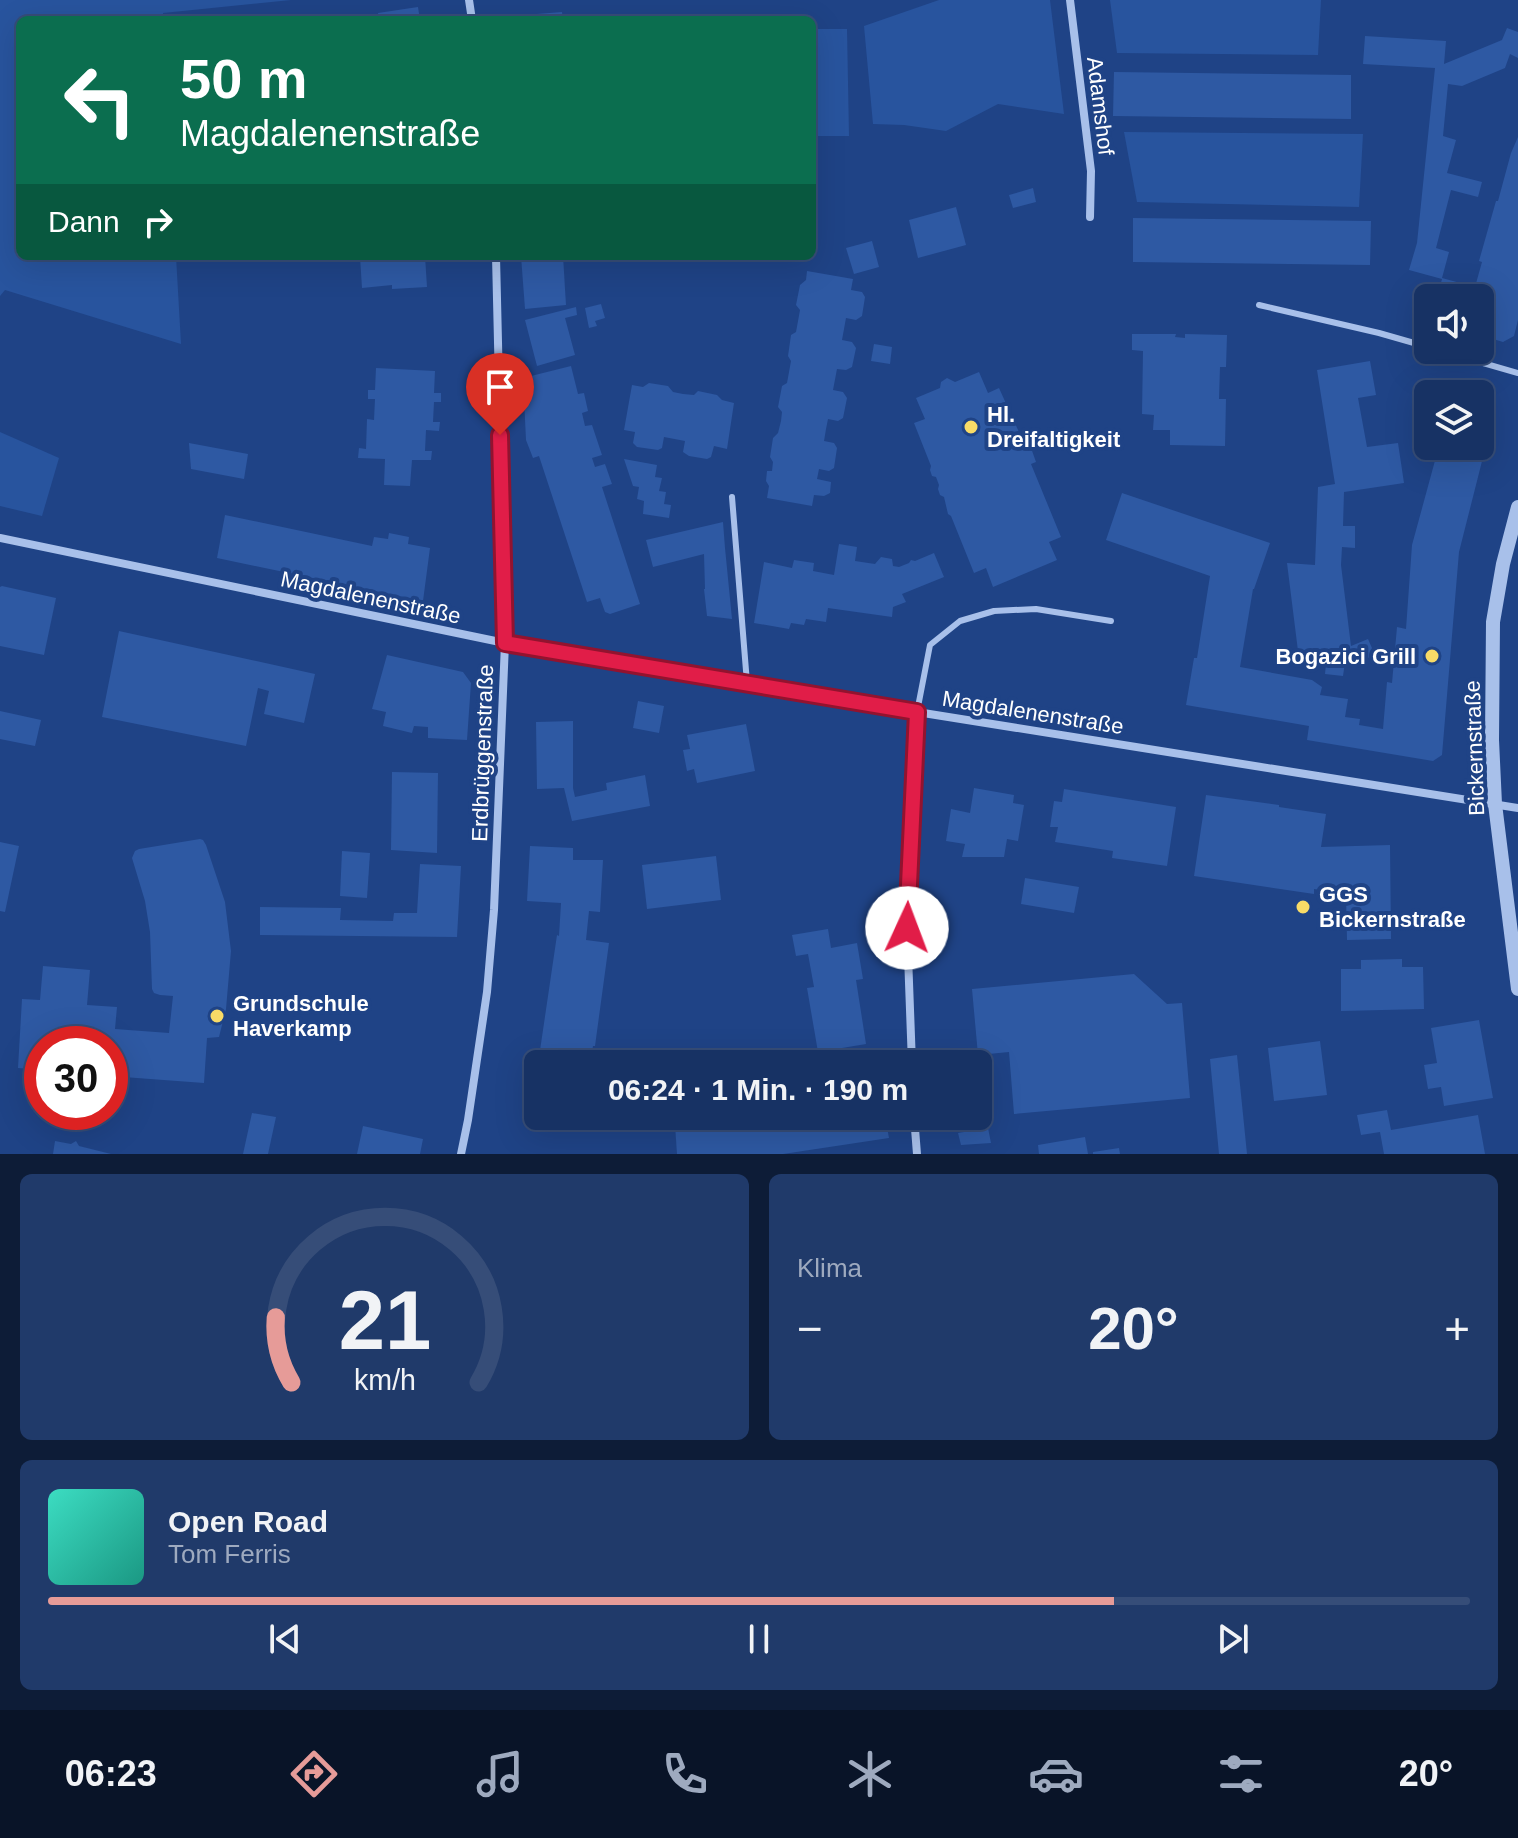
<!DOCTYPE html>
<html lang="de">
<head>
<meta charset="utf-8">
<style>
  body { margin:0; font-family:Arial,sans-serif; background:#203a6a; color:#f1f3f6; height:100vh; display:flex; flex-direction:column; font-size:30px; white-space:nowrap }
  * { box-sizing:border-box; margin:0 }
  p { font-size:26px; color:#9eaabf }
  .icon { flex:none; width:44px; height:44px; fill:none; stroke:currentColor; stroke-width:2; stroke-linecap:round; stroke-linejoin:round }
  .map { position:relative; height:1154px; overflow:hidden }
  .drawer { display:flex; flex-direction:column; gap:20px; padding:20px; background:#0d1c37; flex:1 }
  .drawer>* { flex:none }
  .banner { position:absolute; left:16px; top:16px; width:800px; height:244px; border-radius:12px; box-shadow:0 8px 32px #0002,0 0 0 2px #364d78; background:#0b6e4f; color:#fff; overflow:hidden }
  .buttons { position:absolute; left:1414px; top:284px; display:grid; gap:16px }
  .buttons a { display:grid; place-items:center; width:80px; height:80px; border-radius:12px; background:#173264; box-shadow:0 8px 32px #0002,0 0 0 2px #364d78; font-size:40px }
  .speed { position:absolute; left:24px; top:1026px; display:flex; gap:16px; font-size:40px; font-weight:700; text-align:center }
  .speed>* { display:grid; place-content:center; width:104px; height:104px; border-radius:50%; background:#173264; box-shadow:0 8px 32px #0002,0 0 0 2px #364d78; line-height:1 }
  .speed .limit { border:12px solid #d22; background:#fff; color:#111 }
  .pin { position:absolute; display:grid; place-items:center; width:68px; height:68px; color:#fff; margin:-82px -34px; border-radius:50% 50% 50% 0; rotate:-45deg; box-shadow:0 0 8px #0007 }
  .pin .icon { rotate:45deg }
  .me { position:absolute; width:88px; margin:-44px; rotate:2deg; stroke-linejoin:round; filter:drop-shadow(0 0 6px #0008) }
  .turn { display:flex; align-items:center; gap:28px; height:168px; padding:0 32px; font-size:36px }
  .turn .icon { width:104px; height:104px; stroke-width:2.5 }
  .turn b { display:block; font-size:56px; line-height:68px }
  .then { display:flex; align-items:center; height:76px; padding:0 32px; background:#0003; gap:16px; font-size:30px }
  .big { font-size:60px; font-weight:700; line-height:1.1 }
  .drawer .widget { flex:1; display:flex; flex-direction:column; justify-content:center; gap:12px; min-width:0; padding:0 28px; border-radius:12px; background:#203a6a }
  .drawer .dial { align-items:center; gap:0 }
  .dial svg { height:208px; overflow:visible; fill:none; stroke:#364d78; stroke-width:7; stroke-linecap:round; text-anchor:middle }
  .dial text { fill:#f1f3f6; stroke:none }
  .song { display:flex; align-items:center; gap:24px }
  .cover { width:96px; height:96px; border-radius:12px; background:linear-gradient(135deg,hsl(170 70% 55%),hsl(170 70% 35%)) }
  .played { height:8px; border-radius:4px; background:linear-gradient(90deg,#e69b98 75%,#364d78 75%) }
  .keys { display:flex; justify-content:space-around; direction:ltr }
  .heat { display:flex; justify-content:space-between; align-items:center; font-size:44px; direction:ltr }
  .drawer .tiles { flex:1; display:grid; gap:20px; grid-template-columns:1fr 1fr }
  .widget:last-child { grid-column:span 2 }
  .trip { position:absolute; left:524px; top:1050px; width:468px; height:80px; border-radius:12px; background:#173264; box-shadow:0 8px 32px #0002,0 0 0 2px #364d78; font-weight:700; line-height:80px; text-align:center }
  .tabs { display:flex; height:128px; justify-content:space-around; align-items:center; background:#091428; color:#9eaabf }
  .tabs .icon { width:56px; height:56px }
  .tabs .on { color:#e69b98 }
  .tabs b { font-size:36px; color:#f1f3f6 }
  .map>svg:first-child { display:block }
</style>
</head>
<body>
<div class="map">
<svg width="1518" height="1154" viewBox="0 0 1518 1154">
  <rect width="100%" height="100%" fill="#1f4386"/>
  <g fill="#28549e">
    <path d="M0,0H291L163,13V20H20V256H176L181,344L5,290L0,296Z"/>
    <path d="M939,0H1050L1064,114L998,104L946,131L904,125L873,124L864,26Z"/>
    <path d="M1110,0H1321L1318,55L1117,53Z"/>
    <path d="M812,29H847L849,136H812Z"/>
    <path d="M1124,132L1363,134L1359,207L1137,202Z"/>
    <path d="M0,432L59,458L42,516L0,506Z"/>
  </g>
  <g fill="#2e59a3">
    <path d="M418,7L420,20H379L378,13Z"/>
    <path d="M562,12L563,20H524V15Z"/>
    <path d="M1507,28L1518,32V58L1510,54L1505,68L1462,86L1448,84L1443,136L1456,140L1447,173L1482,182L1478,197L1451,190L1436,248L1449,252L1442,278L1475,287L1482,262L1479,261L1496,201H1498L1511,153L1518,137V320L1514,336L1503,342L1480,335V298H1437L1442,279L1409,270L1417,243L1435,68L1363,64L1365,36L1446,41L1444,64L1502,40Z"/>
    <path d="M1114,72L1351,75V119L1113,116Z"/>
    <path d="M1033,188L1036,202L1013,208L1009,195Z"/>
    <path d="M956,207L966,245L918,258L909,220Z"/>
    <path d="M1133,218L1371,221L1370,265L1133,262Z"/>
    <path d="M872,241L879,267L854,274L846,248Z"/>
    <path d="M374,256H425L427,287L392,289V285L362,288L360,257Z"/>
    <path d="M521,256H563L566,305L525,309Z"/>
    <path d="M807,271L853,279L851,290L862,292L865,297L862,316L856,320L846,318L842,340L852,342L856,348L852,367L846,370L837,369L833,390L843,392L847,398L843,418L838,421L828,419L826,429L824,441L834,443L837,448L834,468L829,471L819,469L817,479L831,482L830,493L824,496L814,495L812,506L767,498L769,486L766,481L767,471H772L773,462L770,457L773,438L778,433L781,421L782,412L778,407L782,386L787,383L791,361L788,356L791,335L796,332L800,310L796,305L800,285L806,280Z"/>
    <path d="M601,304L605,318L595,321L597,326L589,328L585,308Z"/>
    <path d="M576,307L577,315L565,318L575,355L537,366L525,320Z"/>
    <path d="M1132,334H1176L1175,337L1185,338V334L1227,335L1226,367H1220L1219,399H1226L1225,446L1170,445V430H1153L1154,415L1142,414L1143,351L1132,350Z"/>
    <path d="M874,344L892,347L890,364L871,361Z"/>
    <path d="M1370,361L1376,395L1358,398L1367,447L1398,443L1404,483L1344,492L1343,526H1355V548L1342,547L1341,565L1351,646L1368,639L1375,655L1363,660L1355,658L1345,662L1343,676L1325,674L1326,664L1299,659L1287,563L1315,565L1318,487L1335,484L1317,370Z"/>
    <path d="M571,366L578,394L584,393L588,411L582,413L585,426L592,425L602,455L592,458L595,467L605,464L612,484L602,487L640,604L610,614L605,612L600,598L587,602L539,456L533,458L526,440L523,378Z"/>
    <path d="M376,368L435,371L434,393H441V402H434L433,422H440L439,431L426,430L425,451H432L431,460H412L410,486L384,485L385,459L358,458L359,448L366,449L367,419L374,420L375,399H368V390H375Z"/>
    <path d="M979,372L988,393L999,388L1023,441L1024,448L1030,445L1036,462L1031,464L1061,537L1049,542L1057,560L993,587L986,568L974,573L951,516L948,514L944,497L940,495L938,489L939,485L936,477L932,476L930,470L931,466L914,423L925,419L916,398L940,388L941,382L947,378L955,382Z"/>
    <path d="M1441,381L1490,395L1496,406L1459,552L1442,755L1433,761L1307,740L1309,726L1186,705L1194,658H1197L1210,576L1106,540L1122,493L1270,543L1254,589H1253L1240,667L1312,680L1322,687L1320,695L1348,699L1345,717L1360,719L1359,725L1383,729L1387,682L1392,683L1397,627L1406,629L1412,545L1439,446H1480V394H1438Z"/>
    <path d="M649,383L668,386L673,392L683,394L694,395L698,391L717,395L722,400L734,403L727,449L714,446L711,457L707,459L689,456L683,452L685,441L664,437L662,448L658,450L637,447L633,443L635,432L624,430L632,385L643,387Z"/>
    <path d="M189,443L248,454L244,479L191,469Z"/>
    <path d="M624,459L657,465L655,477L662,478L659,491L666,492L664,504L671,505L669,518L643,514L644,501L637,499L639,487L633,486Z"/>
    <path d="M225,515L372,546L374,537L388,539L389,533L409,537L408,544L430,548L423,601L217,558Z"/>
    <path d="M723,522L725,548L732,619L707,616L704,589H705L704,554L653,567L646,540Z"/>
    <path d="M839,544L857,547L855,561L875,564L881,557L892,559L893,566L899,567L909,563L911,560L915,561L934,553L944,577L902,594L906,602L893,607L892,617L828,608L826,622L806,619L804,625L791,623L789,629L754,623L764,562L792,568L794,560L814,563L813,571L834,575Z"/>
    <path d="M2,586L56,598L44,655L0,646V587Z"/>
    <path d="M119,631L315,674L304,723L264,714L269,691L258,688L246,746L102,717Z"/>
    <path d="M387,655L463,672L471,683L467,740L428,738V727L414,726L412,733L383,726L386,712L372,709Z"/>
    <path d="M638,701L664,706L659,733L633,728Z"/>
    <path d="M0,711L41,720L35,746L0,739Z"/>
    <path d="M573,721V788L575,797L607,790L606,783L645,775L650,806L572,821L564,788L537,789L536,722Z"/>
    <path d="M746,724L755,771L697,783L694,769L687,771L683,750L690,749L687,735Z"/>
    <path d="M392,772L438,773L437,853L391,850Z"/>
    <path d="M974,788L1014,795L1013,803L1024,805L1018,841L1007,839L1004,857H962L965,844L946,841L951,809L970,813Z"/>
    <path d="M1064,789L1176,807L1167,866L1112,858L1113,851L1055,842L1058,827H1050L1054,801L1062,802Z"/>
    <path d="M1206,795L1279,805V807L1326,814L1321,847L1390,845L1391,939L1347,940L1346,894L1314,889V894L1194,876Z"/>
    <path d="M200,839L203,840L206,845L225,902L231,951L226,1009L219,1037L207,1038L204,1083L110,1076V1044H42V1070L18,1068L22,999L40,1000L43,966L90,970L87,1005L117,1007L115,1029L169,1033L173,996L160,995L154,993L152,989L150,932L145,901L132,858L135,851L139,849Z"/>
    <path d="M0,842L19,846L5,912L0,911Z"/>
    <path d="M530,846L573,848V860H603L600,912L589,911L586,940L609,943L595,1046H593L590,1064H538L557,935L559,936L561,903L527,901Z"/>
    <path d="M342,851L370,853L367,898L340,896Z"/>
    <path d="M716,856L721,900L647,909L642,865Z"/>
    <path d="M420,864L461,866L457,937L260,935V907L341,908L340,920L393,921L394,913H417Z"/>
    <path d="M1025,878L1079,887L1074,913L1021,904Z"/>
    <path d="M828,929L831,948L857,943L863,979L856,980L866,1044L818,1052L807,988L814,987L808,954L796,956L792,935Z"/>
    <path d="M1402,959V967H1423L1424,1009L1341,1011V969H1361V960Z"/>
    <path d="M1134,974L1167,1004L1182,1003L1190,1098L1014,1114L1009,1052L978,1055L972,989Z"/>
    <path d="M1479,1020L1493,1098L1444,1106L1441,1087L1428,1089L1424,1065L1437,1063L1431,1028Z"/>
    <path d="M1320,1041L1327,1095L1274,1101L1268,1048Z"/>
    <path d="M1237,1055L1247,1154H1219L1210,1059Z"/>
    <path d="M1387,1110L1391,1130L1478,1115L1485,1154H1384L1380,1132L1361,1135L1357,1115Z"/>
    <path d="M252,1113L276,1117L268,1154H243Z"/>
    <path d="M736,1116H885L889,1138L783,1154H677L675,1125Z"/>
    <path d="M363,1126L423,1139L420,1154H357Z"/>
    <path d="M988,1128L991,1143L961,1145L958,1133Z"/>
    <path d="M1085,1137L1088,1154H1039L1038,1145Z"/>
    <path d="M55,1141L71,1144L76,1141L79,1146L111,1154H53Z"/>
    <path d="M1119,1148L1120,1154H1093V1152Z"/>
  </g>
  <g fill="none" stroke-linecap="round" stroke-linejoin="round">
    <g stroke="#a8c0ea" stroke-width="6">
      <path d="M1259,305L1379,333L1428,347"/>
      <path d="M1438,350L1518,373"/>
      <path d="M732,497L747,683"/>
      <path d="M917,712L930,645L960,621L994,611L1036,609L1111,621"/>
    </g>
    <g stroke="#a8c0ea" stroke-width="8">
      <path d="M469,0L472,20"/>
      <path d="M1070,0L1091,171L1090,217"/>
      <path d="M0,538L505,643L917,712L1518,808"/>
      <path d="M912,1064L907,928L913,770L917,712"/>
      <path d="M914,1116L917,1154"/>
      <path d="M461,1154L468,1120L487,992L494,910L505,643L496,256"/>
    </g>
    <path stroke="#a8c0ea" stroke-width="14" d="M1518,507L1503,564L1493,622L1492,740L1495,804L1518,989"/>
  </g>
  <g fill="none" stroke-linecap="round" stroke-linejoin="round">
    <g stroke="#92132f" stroke-width="20">
      <path id="route" d="M500,435L505,643L917,712L907,928"/>
    </g>
    <use href="#route" stroke="#e11d48" stroke-width="14"/>
  </g>
  <g fill="#f8db67" stroke="#1f4386" stroke-width="3">
    <circle cx="971" cy="427" r="8"/>
    <circle cx="1432" cy="656" r="8"/>
    <circle cx="1303" cy="907" r="8"/>
    <circle cx="217" cy="1016" r="8"/>
  </g>
  <g text-anchor="middle" stroke-width="8" stroke-linejoin="round" paint-order="stroke">
    <g font-size="22" fill="#fff" stroke="#1f4386">
      <text transform="translate(1101 106) rotate(83)" y="8">Adamshof</text>
      <text transform="translate(371 597) rotate(12)" y="8">Magdalenenstraße</text>
      <text transform="translate(1033 712) rotate(9)" y="8">Magdalenenstraße</text>
      <text transform="translate(1474 748) rotate(-92)" y="8">Bickernstraße</text>
      <text transform="translate(482 753) rotate(-88)" y="8">Erdbrüggenstraße</text>
    </g>
    <g font-size="22" font-weight="bold" fill="#fff" stroke="#1f4386" text-anchor="start">
      <text x="987" y="422">Hl.<tspan x="987" dy="25">Dreifaltigkeit</tspan></text>
      <text x="1416" y="664" text-anchor="end">Bogazici Grill</text>
      <text x="1319" y="902">GGS<tspan x="1319" dy="25">Bickernstraße</tspan></text>
      <text x="233" y="1011">Grundschule<tspan x="233" dy="25">Haverkamp</tspan></text>
    </g>
  </g>
</svg>
<div class="buttons">
<a><svg class="icon" aria-label="sound" viewBox="0 0 24 24"><path d="M4 9h4l5-4v14l-5-4H4zM17 9q2 3 0 6"/></svg></a>
<a><svg class="icon" aria-label="layers" viewBox="0 0 24 24"><path d="M12 4l9 5-9 5-9-5zM3 14l9 5 9-5"/></svg></a>
</div>
<div class="speed"><div class="limit">30</div></div>
<div class="pin" style="left:500px;top:435px;background:#d93025"><svg class="icon" aria-label="arrive" viewBox="0 0 24 24"><path d="M6 21V4h12l-3 4 3 4H6"/></svg></div>
<svg class="me" style="left:907px;top:928px" viewBox="-20 -20 40 40"><circle r="19" fill="#fff"/><path d="M0-13L10 11 0 6-10 11z" fill="#e11d48"/></svg>
<div class="trip">06:24 · 1 Min. · 190 m</div>
<div class="banner">
<div class="turn"><svg class="icon" aria-label="left" viewBox="0 0 24 24"><path d="M17 20v-9H6M10 6l-5 5 5 5"/></svg><div><b>50 m</b>Magdalenenstraße</div></div>
<div class="then">Dann<svg class="icon" aria-label="right" viewBox="0 0 24 24"><path d="M7 20v-9h11M14 6l5 5-5 5"/></svg></div>
</div>
</div>
<section class="drawer">
<div class="tiles">
<div class="widget dial"><svg viewBox="0 0 100 80">
<path d="M14 69A42 42 0 1 1 86 69"/>
<path d="M14 69A42 42 0 0 1 8 44" stroke="#e69b98"/>
<text x="50" y="56" font-size="32" font-weight="700">21</text>
<text x="50" y="72" font-size="11">km/h</text>
</svg></div>
<div class="widget"><p>Klima</p>
<div class="heat"><a>−</a><b class="big">20°</b><a>+</a></div>
</div>
<div class="widget">
<div class="song"><i class="cover"></i><div><b>Open Road</b><p>Tom Ferris</p></div></div>
<div class="played"></div>
<div class="keys"><svg class="icon" aria-label="previous" viewBox="0 0 24 24"><path d="M18 5L8 12l10 7zM5 5v14"/></svg><svg class="icon" aria-label="pause" viewBox="0 0 24 24"><path d="M8 5v14M16 5v14"/></svg><svg class="icon" aria-label="next" viewBox="0 0 24 24"><path d="M6 5l10 7-10 7zM19 5v14"/></svg></div>
</div>
</div>
</section>
<nav class="tabs">
<b>06:23</b>
<svg class="icon on" aria-label="directions" viewBox="0 0 24 24"><path d="M12 3l9 9-9 9-9-9zM9 14v-3h6M13 9l2 2-2 2"/></svg>
<svg class="icon" aria-label="music" viewBox="0 0 24 24"><path d="M9 18V5l10-2v13"/><circle cx="6" cy="18" r="3"/><circle cx="16" cy="16" r="3"/></svg>
<svg class="icon" aria-label="phone" viewBox="0 0 24 24"><path d="M5 4h4l2 5-3 2q2 4 5 5l2-3 5 2v4C11 20 4 13 5 4z"/></svg>
<svg class="icon" aria-label="climate" viewBox="0 0 24 24"><path d="M12 3v18M4 7l16 10M4 17L20 7"/></svg>
<svg class="icon" aria-label="car" viewBox="0 0 24 24"><path d="M5 17H2v-5l4-1 3-4h7l3 4 3 1v5h-3M9 17h6M6 11h13"/><circle cx="7" cy="17" r="2"/><circle cx="17" cy="17" r="2"/></svg>
<svg class="icon" aria-label="filters" viewBox="0 0 24 24"><path d="M4 7h16M4 17h16"/><circle cx="9" cy="7" r="2"/><circle cx="15" cy="17" r="2"/></svg>
<b>20°</b>
</nav>
</body>
</html>
